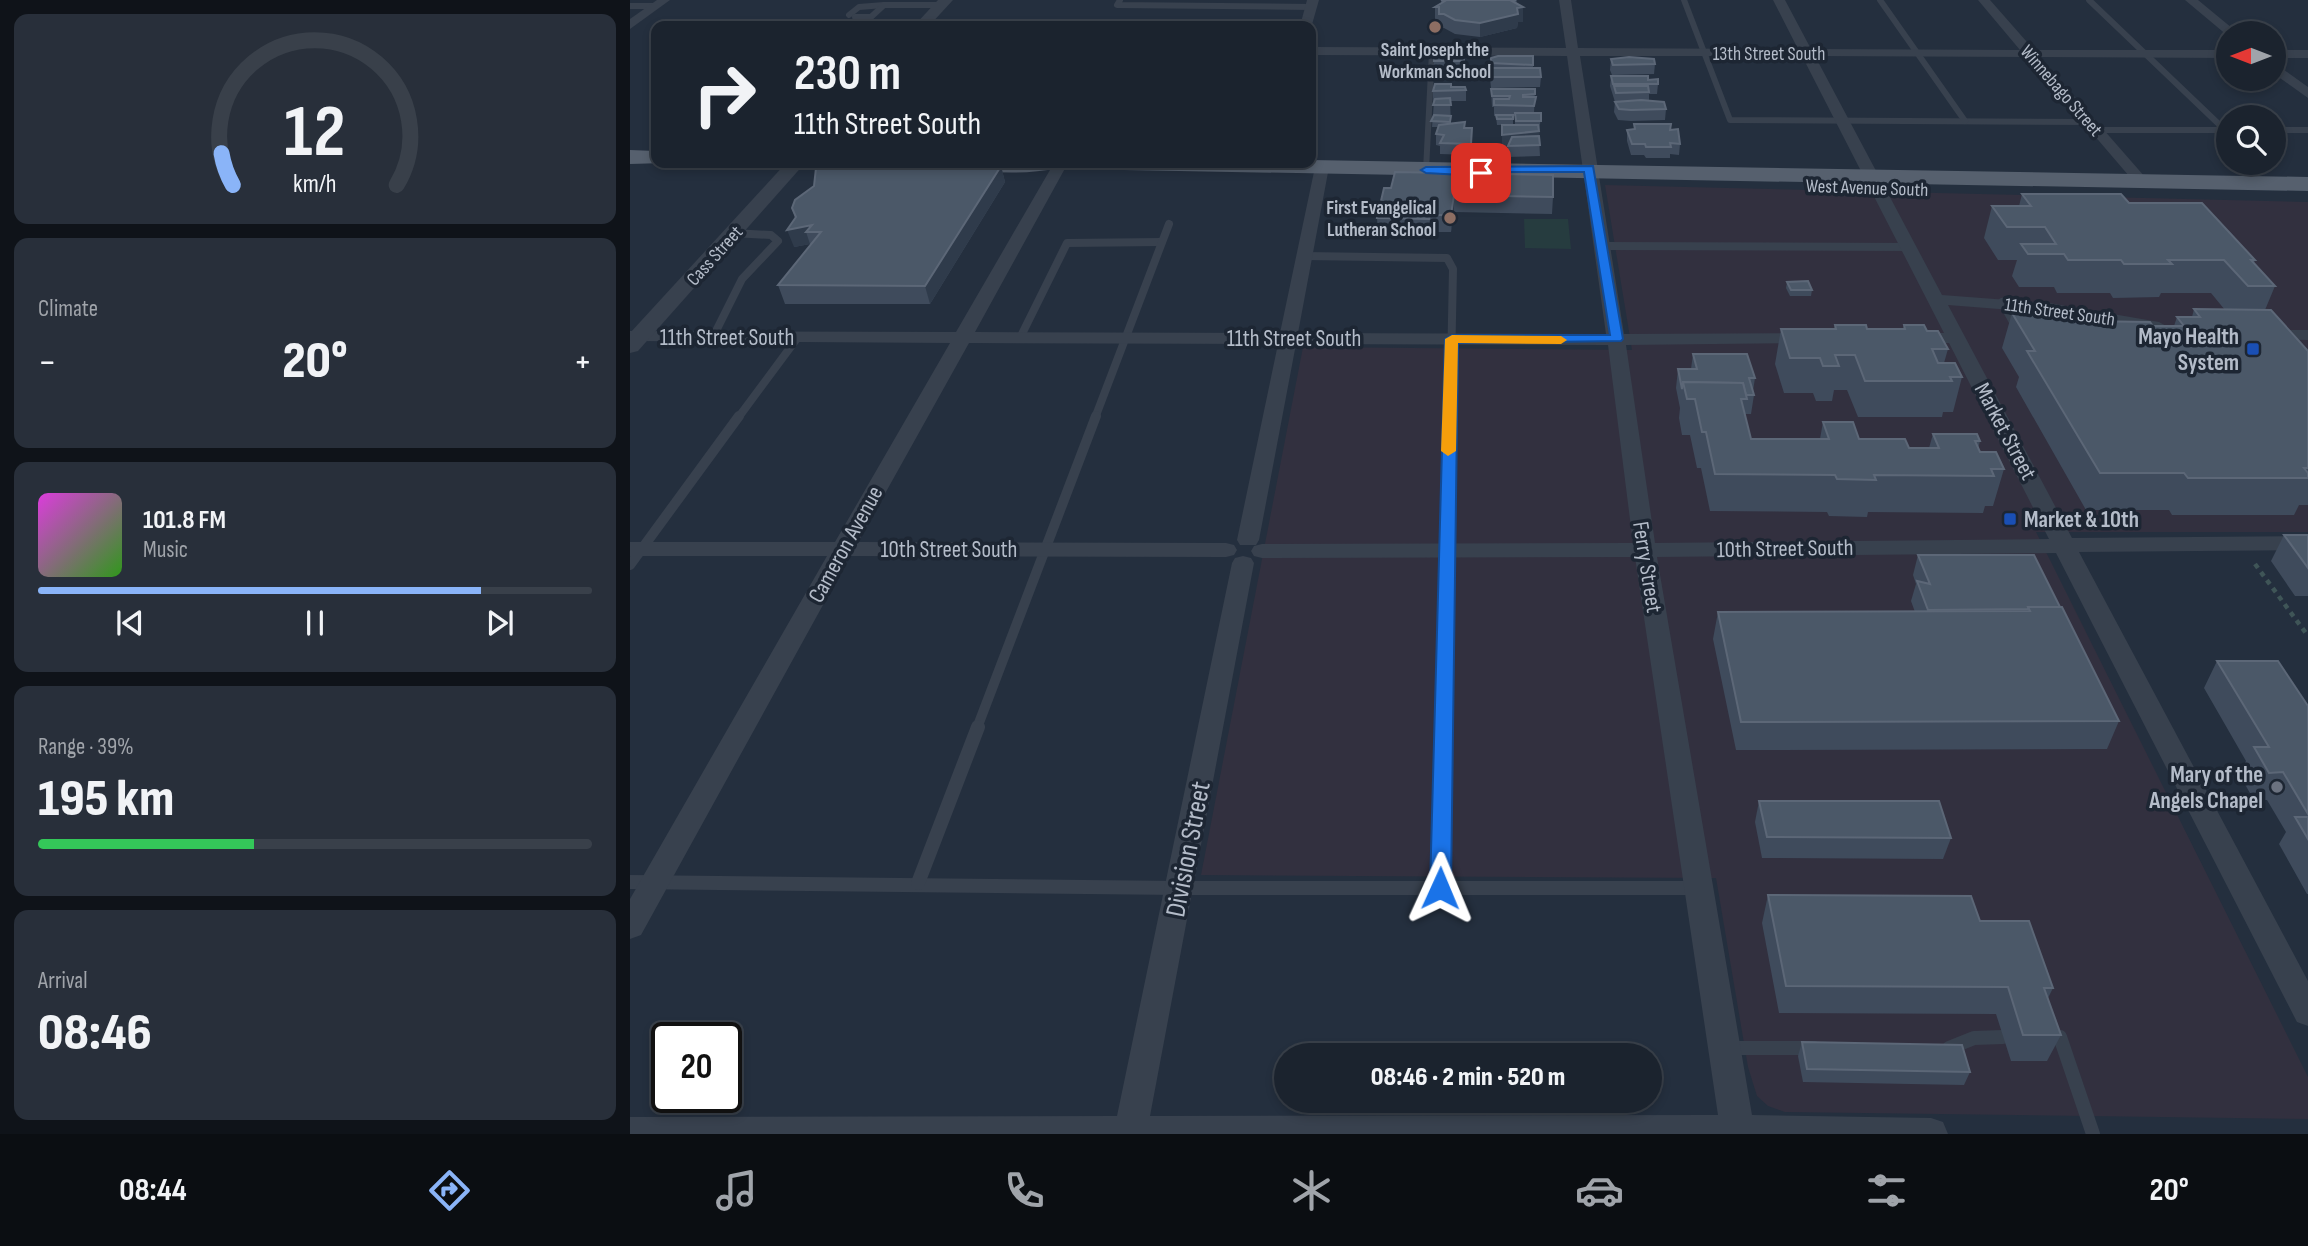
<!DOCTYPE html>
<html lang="en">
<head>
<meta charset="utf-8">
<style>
  body { margin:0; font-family:"Sofia Sans Condensed",sans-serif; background:#282f3a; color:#f1f3f6; height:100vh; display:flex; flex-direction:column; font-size:26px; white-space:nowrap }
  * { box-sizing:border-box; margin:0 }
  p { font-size:23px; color:#a0a4aa }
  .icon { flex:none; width:38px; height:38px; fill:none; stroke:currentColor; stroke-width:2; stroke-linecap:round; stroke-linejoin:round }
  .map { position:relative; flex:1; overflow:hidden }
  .details { display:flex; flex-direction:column; gap:14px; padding:14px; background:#0f1319; width:630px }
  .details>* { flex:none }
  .banner { position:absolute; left:21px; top:21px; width:665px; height:147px; border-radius:14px; box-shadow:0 4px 10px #0003,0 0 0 2px #39404a; background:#1b232e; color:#f1f3f6; overflow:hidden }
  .needle { width:46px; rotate:270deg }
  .buttons { position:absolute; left:1586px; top:21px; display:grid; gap:14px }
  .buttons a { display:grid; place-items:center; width:70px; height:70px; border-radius:50%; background:#1b232e; box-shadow:0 4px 10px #0003,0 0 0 2px #39404a; font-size:35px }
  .speed { position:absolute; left:21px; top:1022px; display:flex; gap:14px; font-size:35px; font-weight:700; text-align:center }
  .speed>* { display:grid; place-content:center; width:91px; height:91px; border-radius:50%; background:#1b232e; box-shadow:0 4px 10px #0003,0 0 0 2px #39404a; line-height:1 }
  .speed .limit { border:4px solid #111; border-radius:10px; background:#fff; color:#111 }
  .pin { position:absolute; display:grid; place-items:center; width:60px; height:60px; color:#fff; margin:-30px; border-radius:14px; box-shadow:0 4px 10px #0006 }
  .me { position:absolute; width:77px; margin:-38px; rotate:1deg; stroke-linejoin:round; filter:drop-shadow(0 0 5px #0008) }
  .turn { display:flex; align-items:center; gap:24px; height:147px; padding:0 28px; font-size:32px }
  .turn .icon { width:91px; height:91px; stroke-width:2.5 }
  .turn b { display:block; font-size:49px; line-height:60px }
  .big { font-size:52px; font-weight:800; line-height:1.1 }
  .details .tile { flex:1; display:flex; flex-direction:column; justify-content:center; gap:10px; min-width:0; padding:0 24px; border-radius:14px; background:#282f3a }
  .details .dial { align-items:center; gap:0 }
  .dial svg { height:182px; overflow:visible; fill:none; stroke:#39404a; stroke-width:7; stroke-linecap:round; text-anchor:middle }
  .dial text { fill:#f1f3f6; stroke:none }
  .song { display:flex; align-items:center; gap:21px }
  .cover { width:84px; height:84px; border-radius:10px; background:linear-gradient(135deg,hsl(300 70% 55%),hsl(110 70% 35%)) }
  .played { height:7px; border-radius:4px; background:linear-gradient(90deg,#8ab4f8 80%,#39404a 80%) }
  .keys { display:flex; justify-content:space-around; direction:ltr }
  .heat { display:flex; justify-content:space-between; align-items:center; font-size:38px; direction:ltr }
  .charge { height:10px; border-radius:5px; background:linear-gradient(90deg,#34c759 39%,#39404a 0) }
  .trip { position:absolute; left:644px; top:1043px; width:388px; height:70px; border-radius:35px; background:#1b232e; box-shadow:0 4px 10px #0003,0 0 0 2px #39404a; font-weight:800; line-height:70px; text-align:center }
  .menu { display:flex; height:112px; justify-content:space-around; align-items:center; background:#0b0e12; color:#a0a4aa }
  .menu .icon { width:49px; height:49px }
  .menu .active { color:#8ab4f8 }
  .menu b { font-size:32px; color:#f1f3f6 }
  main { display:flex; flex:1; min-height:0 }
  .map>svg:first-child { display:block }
</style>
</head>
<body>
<main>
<section class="details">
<div class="tile dial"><svg viewBox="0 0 100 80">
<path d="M14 69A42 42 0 1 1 86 69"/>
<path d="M14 69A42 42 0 0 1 9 55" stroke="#8ab4f8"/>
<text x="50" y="56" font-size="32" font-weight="700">12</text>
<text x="50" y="72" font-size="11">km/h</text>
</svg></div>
<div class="tile"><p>Climate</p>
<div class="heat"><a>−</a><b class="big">20°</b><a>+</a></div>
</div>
<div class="tile">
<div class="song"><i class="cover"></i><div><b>101.8 FM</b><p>Music</p></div></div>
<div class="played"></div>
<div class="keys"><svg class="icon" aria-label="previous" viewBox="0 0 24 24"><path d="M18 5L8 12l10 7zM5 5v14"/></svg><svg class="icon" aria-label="pause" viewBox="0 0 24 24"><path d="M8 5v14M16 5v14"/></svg><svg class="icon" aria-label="next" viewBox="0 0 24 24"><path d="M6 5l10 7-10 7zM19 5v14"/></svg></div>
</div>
<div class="tile"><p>Range · 39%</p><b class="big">195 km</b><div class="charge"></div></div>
<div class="tile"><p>Arrival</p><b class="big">08:46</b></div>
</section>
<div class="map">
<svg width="1678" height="1134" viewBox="0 0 1678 1134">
  <rect width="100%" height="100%" fill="#242f3e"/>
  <path fill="#32303f" d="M975,185L1678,202V532H1406L1678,1077V1119L1155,1112L1138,1106L1127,1096L1118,1067L1086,878L571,875L673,347L1002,350Z"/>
  <path fill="#263c3f" d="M894,219H938L941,249L895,248Z"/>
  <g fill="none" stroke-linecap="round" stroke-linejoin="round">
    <path stroke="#3f5557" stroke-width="4.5" stroke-dasharray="5 5" stroke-linecap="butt" d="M1625,564L1678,636"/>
    <g stroke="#38414e" stroke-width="6">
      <path d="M490,0L487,5L681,7"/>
      <path d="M1054,0L1100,120L1460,122"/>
      <path d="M1250,0L1335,121"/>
      <path d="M1459,0L1595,130"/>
      <path d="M0,6H25"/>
      <path d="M219,15L229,7L254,5"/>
      <path d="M225,17H241L254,5H311"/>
      <path d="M1467,130H1597"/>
      <path d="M1643,130H1678"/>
      <path d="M796,170L802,52"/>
    </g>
    <g stroke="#38414e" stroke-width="8">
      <path d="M971,246L1280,247"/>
      <path d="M674,256L817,258L823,269L820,418"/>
      <path d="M1372,302L1387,329"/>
      <path d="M83,337L112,279L148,241L141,235L103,233"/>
      <path d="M390,338L437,243L531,242"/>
      <path d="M108,418L168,337"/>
      <path d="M465,418L539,224"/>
    </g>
    <g stroke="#38414e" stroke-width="10">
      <path d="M0,565L109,416"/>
      <path d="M347,728L466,416"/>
      <path d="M813,728L820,416"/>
    </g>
    <g stroke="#38414e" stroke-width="14">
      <path d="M0,882L549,888H1066"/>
      <path d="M288,883L348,727"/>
      <path d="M810,888L813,727"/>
      <path d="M1416,1037H1430L1463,1134"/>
      <path d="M1098,1048H1184"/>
      <path d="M1319,1048L1344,1038L1373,1037"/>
    </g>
    <g fill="#38414e" fill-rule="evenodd">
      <path d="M27,0H40L0,29V19Z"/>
      <path d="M677,0H689L681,28L670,26Z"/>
      <path d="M929,0H941L948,48L1168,49L1143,0H1155L1181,49L1390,50L1348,0H1360L1404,50H1598V58L1410,57L1515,177L1518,180L1510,185L1505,183L1397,57L1185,56L1312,295L1419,303L1529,322L1538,327L1529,332L1419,313L1318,305L1442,538L1678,536V550L1449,552L1678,981V1026L1667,1022L1426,553L1027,557L1122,1115L1301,1118L1313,1122L1318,1134H0V1117L487,1116L602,563L605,558L613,556L621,558L624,563L520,1116L1088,1115L1005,557L632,558L624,556L621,551L624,546L632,544L1003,543L978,345L666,344L629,540L626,545H610L607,540L648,344L339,343L228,542L596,543L604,545L607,550L604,555L596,557L220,556L11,935L0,939V899L197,556H0V542H205L320,343L0,341V331L326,332L424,163H438L345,332L650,333L685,167L692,163L699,167L668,333L976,334L937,56L681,55V47L936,48ZM950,56H1172L1314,333H1281L1272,338L1281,343H1319L1419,539L1025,543L996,345L1180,343L1189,338L1180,333L994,334Z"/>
      <path d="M1555,0H1568L1608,33H1598V36Z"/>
      <rect x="1643" y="50" width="35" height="8"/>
      <path d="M1643,62L1678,87V98L1643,73Z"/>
      <path d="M1633,330H1678V340L1627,339L1624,335L1627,331Z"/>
    </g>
    <g fill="#38414e" fill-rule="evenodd">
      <path d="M308,0H323L299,26H284Z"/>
      <path d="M156,163H175L8,351L0,353V333Z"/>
    </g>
    <g fill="#56606e" fill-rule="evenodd">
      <path d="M0,150L26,151V163H34L0,164Z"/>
      <path d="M681,160L1678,177V191L494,170L486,168L483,163H681Z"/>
      <path d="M312,163H431L428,168C394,176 356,171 322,171L314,169Z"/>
    </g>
  </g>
  <g fill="#3f4b5c">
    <path d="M811,0H887L886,4L893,7V22H888L887,28L850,37L825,34L814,28H809V21H805V7L811,3Z"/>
    <path d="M833,50L834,71H804V61Z"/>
    <path d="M903,56V68L911,77L910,87L861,88L860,78L861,58Z"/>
    <path d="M981,59L1025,64L1024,74L982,75L980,70Z"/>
    <path d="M981,76L1018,80L1028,84L1027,94H1019V101L1036,109L1035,120L1001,121L988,120L984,112L985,102L980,86Z"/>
    <path d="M821,87L836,90V101H820L821,123L835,122V128L842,139L841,155L810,154V146L806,145V134L809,127H802L804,102H803V91Z"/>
    <path d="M861,89H905L904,113H911L909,137L910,156L877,157L878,145L872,146V125H885V116H883V125H867L866,116H864V107H862Z"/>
    <path d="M1004,124L1040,129L1050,144L1049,155L1040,154V158H1016L1014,155H1001L997,141V130L1004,129Z"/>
    <path d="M371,166L375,182L300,304H155L148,285L180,245V244L164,247L165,218L162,208L184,186Z"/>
    <path d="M754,188L923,197L922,214L824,212L821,232H801L800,236L748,235L747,218Z"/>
    <path d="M1392,194L1499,203L1625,260L1624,263L1645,286L1635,310L1678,351V505H1669L1664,515H1542L1539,510H1456L1386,387L1389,377L1372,348L1382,313L1452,321L1523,326H1544L1547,317H1562L1564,309L1595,310L1581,293H1531L1529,297L1483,298L1480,293H1427L1424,287H1389L1382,276L1387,260H1368L1354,238L1362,206H1389Z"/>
    <path d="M1157,282L1182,290L1181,296H1160L1156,288Z"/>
    <path d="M1205,325L1237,329H1273L1274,325L1297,331L1318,349L1314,363L1332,377L1323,412H1313L1312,417H1228L1217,390H1204L1202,401H1186L1183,393H1154L1145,364L1151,329H1204Z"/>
    <path d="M1063,354L1125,378L1123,391L1124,395L1121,414H1115L1121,439H1190L1193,422L1229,439L1279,448H1299L1303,434L1350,441L1348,449L1350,452L1374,469L1363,506H1355L1353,513L1238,512L1237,517L1199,516L1197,512L1080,511L1071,468H1067L1060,435H1052L1049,418L1050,408L1046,388L1048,369H1061Z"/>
    <path d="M1654,535H1678V596H1665L1641,561Z"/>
    <path d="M1288,555L1430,607L1489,721L1477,749L1106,750L1083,639L1088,612H1285L1281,601L1286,584L1283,575Z"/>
    <path d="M1587,661L1678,706V894H1677L1649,844L1656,832L1637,800H1624L1609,774L1616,761L1574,688Z"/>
    <path d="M1129,801L1321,838L1313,859L1132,858L1125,822Z"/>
    <path d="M1138,895L1350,921L1423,988L1418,998L1431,1035L1417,1061H1381L1366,1014L1149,1013L1132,923Z"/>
    <path d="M1172,1042L1340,1072L1334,1085L1173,1082L1168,1056Z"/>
  </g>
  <g fill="#2f3b4b">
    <path d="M893,7V22H888L887,28L850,37V23L887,8Z"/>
    <path d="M909,131V142L872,146V135Z"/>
    <path d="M371,166L375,182L300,304L295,286Z"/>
    <path d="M824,195V212L821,232V215Z"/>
    <path d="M182,225L176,232L180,244L164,247L157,230Z"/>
  </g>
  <g fill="#4b5868" stroke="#5c6777" stroke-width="2">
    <path d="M811,0H886L882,1L893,7L887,8L888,14L850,23L825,20L814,14H809V7H805L815,1Z"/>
    <path d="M805,50H833L834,61H804Z"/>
    <path d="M868,56H903V65L861,63V58Z"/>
    <path d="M999,57L1024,59L1025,64L983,65L981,59Z"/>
    <path d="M860,68H910L911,77H862Z"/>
    <path d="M981,76H1018V80L1028,79V84H983Z"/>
    <path d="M805,84H821V87H835L836,90L803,91Z"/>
    <path d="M984,86H1018L1019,92L986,93Z"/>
    <path d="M861,89H905V94L893,95V97H906L904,106L864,105V99H879L880,96H862Z"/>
    <path d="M820,98L821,105H803L805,99Z"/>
    <path d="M1011,100L1034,102L1036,109L1001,110L989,109L985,102Z"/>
    <path d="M885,113H911V121H886Z"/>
    <path d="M804,115L821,116L820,122L801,121Z"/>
    <path d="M866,115H883V119H867Z"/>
    <path d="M835,122L834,128H842L841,144L810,143L814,135L806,134L809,125Z"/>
    <path d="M1004,124H1041L1040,130L1048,129L1050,144L1040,143L1041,147H1016L1015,144H1002L997,130L1005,129Z"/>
    <path d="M872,125H908L909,131L872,135Z"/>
    <path d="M909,136L910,145L878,146L882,137Z"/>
    <path d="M196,163H366L371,166L295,286L148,285L191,232H176L182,225L157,230L166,217L162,208L165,200L184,186L186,168Z"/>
    <path d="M765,172L923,175V197L824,195L821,215H800L799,219L747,218L754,188H761Z"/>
    <path d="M1392,194H1491L1499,203H1572L1625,260H1621L1645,286H1618L1594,260H1538L1542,264H1494L1491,260H1438L1434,254H1398L1391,244H1426L1415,227H1377L1362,206H1401Z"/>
    <path d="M1178,281L1182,290H1161L1157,282Z"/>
    <path d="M1564,309L1641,310L1678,351V468H1674L1678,473V478H1558L1554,473H1470L1397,351H1405L1382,313H1425L1452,321L1520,322L1523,326H1554L1547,317H1570Z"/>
    <path d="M1205,325H1236L1237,329H1275L1274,325H1294L1297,331H1308L1318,349H1302L1308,363H1325L1332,377H1320L1322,381H1235L1225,355H1205L1209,366H1193L1190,358H1160L1151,329H1206Z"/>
    <path d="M1063,354H1117L1125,378H1119L1124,395H1116L1113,383L1053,382L1052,389L1048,369H1067Z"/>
    <path d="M1053,382L1113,383L1117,399H1111L1121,439H1199L1193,422H1223L1229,439H1275L1279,448H1309L1303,434H1347L1350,441H1345L1350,452H1366L1374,469H1361L1364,476L1244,475L1246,480L1207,479L1205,475L1085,474L1076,432H1072L1065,399H1057Z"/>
    <path d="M1654,535H1678V568Z"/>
    <path d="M1288,555H1404L1430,607H1398V609L1298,610L1287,581L1300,584Z"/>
    <path d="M1398,607H1432L1489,721L1111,722L1088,612L1400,611Z"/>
    <path d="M1587,661H1648L1678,706V814L1653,772L1639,773L1624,747H1639Z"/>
    <path d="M1129,801H1309L1321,838L1137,837Z"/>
    <path d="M1665,817H1678V839Z"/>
    <path d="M1138,895L1341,896L1350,921H1399L1423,988H1414L1431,1035H1393L1378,987L1156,986Z"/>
    <path d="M1172,1042L1332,1045L1340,1072L1177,1069Z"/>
  </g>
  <path fill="#1a73e8" stroke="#114b97" stroke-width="2" d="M963,166L993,339L991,341L828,343L821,888L818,894L810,897L803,894L800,888L815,339L822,335H980L954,172H856L851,176L796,173L791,170L796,167Z"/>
  <path fill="#f59e0b" d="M822,335L931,336L937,340L931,344L828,343L826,451L818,456L811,451L815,339Z"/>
  <g fill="#8d6e63" stroke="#1d2633" stroke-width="2.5">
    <circle cx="805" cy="27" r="7"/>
    <circle cx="820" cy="218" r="7"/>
  </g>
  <g fill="#1a4fb4" stroke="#1d2633" stroke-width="2.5">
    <rect x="1616" y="342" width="14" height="14" rx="3.5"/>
    <rect x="1373" y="512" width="14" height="14" rx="3.5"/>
  </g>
  <circle fill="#6b7280" stroke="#1d2633" stroke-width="2.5" cx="1647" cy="787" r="7"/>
  <g text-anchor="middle" stroke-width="7" stroke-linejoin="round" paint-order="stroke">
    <g font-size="19" font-weight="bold" fill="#b4bcc9" stroke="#1d2633">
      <text x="805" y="56">Saint Joseph the<tspan x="805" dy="22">Workman School</tspan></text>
      <text x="806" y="214" text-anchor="end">First Evangelical<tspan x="806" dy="22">Lutheran School</tspan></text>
    </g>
    <g font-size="19" fill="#b4bcc9" stroke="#1d2633">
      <text x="1139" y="60">13th Street South</text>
      <text transform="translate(1432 90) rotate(49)" y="7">Winnebago Street</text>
      <text transform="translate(1237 187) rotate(2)" y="7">West Avenue South</text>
      <text transform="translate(84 255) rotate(-48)" y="7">Cass Street</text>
      <text transform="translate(1430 311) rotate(8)" y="7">11th Street South</text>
    </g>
    <g font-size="23" font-weight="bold" fill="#b4bcc9" stroke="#1d2633" text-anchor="end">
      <text x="1609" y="344">Mayo Health<tspan x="1609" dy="26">System</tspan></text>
      <text x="1394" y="527" text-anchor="start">Market &amp; 10th</text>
      <text x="1633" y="782">Mary of the<tspan x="1633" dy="26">Angels Chapel</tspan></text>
    </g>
    <g font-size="23" fill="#b4bcc9" stroke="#1d2633">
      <text x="97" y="345">11th Street South</text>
      <text x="664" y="346">11th Street South</text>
      <text transform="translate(1376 431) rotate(62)" y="8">Market Street</text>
      <text transform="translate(215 544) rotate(-61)" y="8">Cameron Avenue</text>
      <text transform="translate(1155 548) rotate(-1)" y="8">10th Street South</text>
      <text x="319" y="557">10th Street South</text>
      <text transform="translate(1018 567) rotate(81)" y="8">Ferry Street</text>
    </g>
    <g font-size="28" fill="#b4bcc9" stroke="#1d2633">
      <text transform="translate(557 849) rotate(-79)" y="10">Division Street</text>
    </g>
  </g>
</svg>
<div class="buttons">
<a><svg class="needle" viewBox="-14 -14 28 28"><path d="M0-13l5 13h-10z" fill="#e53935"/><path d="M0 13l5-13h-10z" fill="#a0a4aa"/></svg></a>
<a><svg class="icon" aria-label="search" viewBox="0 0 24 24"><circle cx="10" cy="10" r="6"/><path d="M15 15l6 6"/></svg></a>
</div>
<div class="speed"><div class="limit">20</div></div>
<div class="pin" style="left:851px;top:173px;background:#d93025"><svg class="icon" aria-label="arrive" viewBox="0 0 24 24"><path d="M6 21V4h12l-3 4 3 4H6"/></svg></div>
<svg class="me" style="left:810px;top:888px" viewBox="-20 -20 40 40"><path d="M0-17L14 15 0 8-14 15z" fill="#1a73e8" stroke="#fff" stroke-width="4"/></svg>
<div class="trip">08:46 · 2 min · 520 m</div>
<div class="banner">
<div class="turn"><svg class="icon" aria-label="right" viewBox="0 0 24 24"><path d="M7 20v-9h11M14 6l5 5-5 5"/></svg><div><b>230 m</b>11th Street South</div></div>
</div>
</div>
</main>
<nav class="menu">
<b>08:44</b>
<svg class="icon active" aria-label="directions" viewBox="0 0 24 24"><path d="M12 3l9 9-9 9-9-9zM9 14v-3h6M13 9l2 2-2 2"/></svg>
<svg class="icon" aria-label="music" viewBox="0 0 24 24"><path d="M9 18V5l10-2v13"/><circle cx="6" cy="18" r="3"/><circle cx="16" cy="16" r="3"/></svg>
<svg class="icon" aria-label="phone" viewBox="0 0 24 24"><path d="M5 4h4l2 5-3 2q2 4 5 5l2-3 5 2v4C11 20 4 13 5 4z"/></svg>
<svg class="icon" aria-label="climate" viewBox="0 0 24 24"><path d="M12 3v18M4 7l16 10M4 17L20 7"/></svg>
<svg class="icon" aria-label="car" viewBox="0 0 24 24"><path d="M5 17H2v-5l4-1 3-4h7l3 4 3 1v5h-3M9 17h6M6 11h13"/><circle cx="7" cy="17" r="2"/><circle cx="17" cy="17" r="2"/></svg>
<svg class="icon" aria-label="filters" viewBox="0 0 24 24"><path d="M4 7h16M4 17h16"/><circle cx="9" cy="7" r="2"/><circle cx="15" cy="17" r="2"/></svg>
<b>20°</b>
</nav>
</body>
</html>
